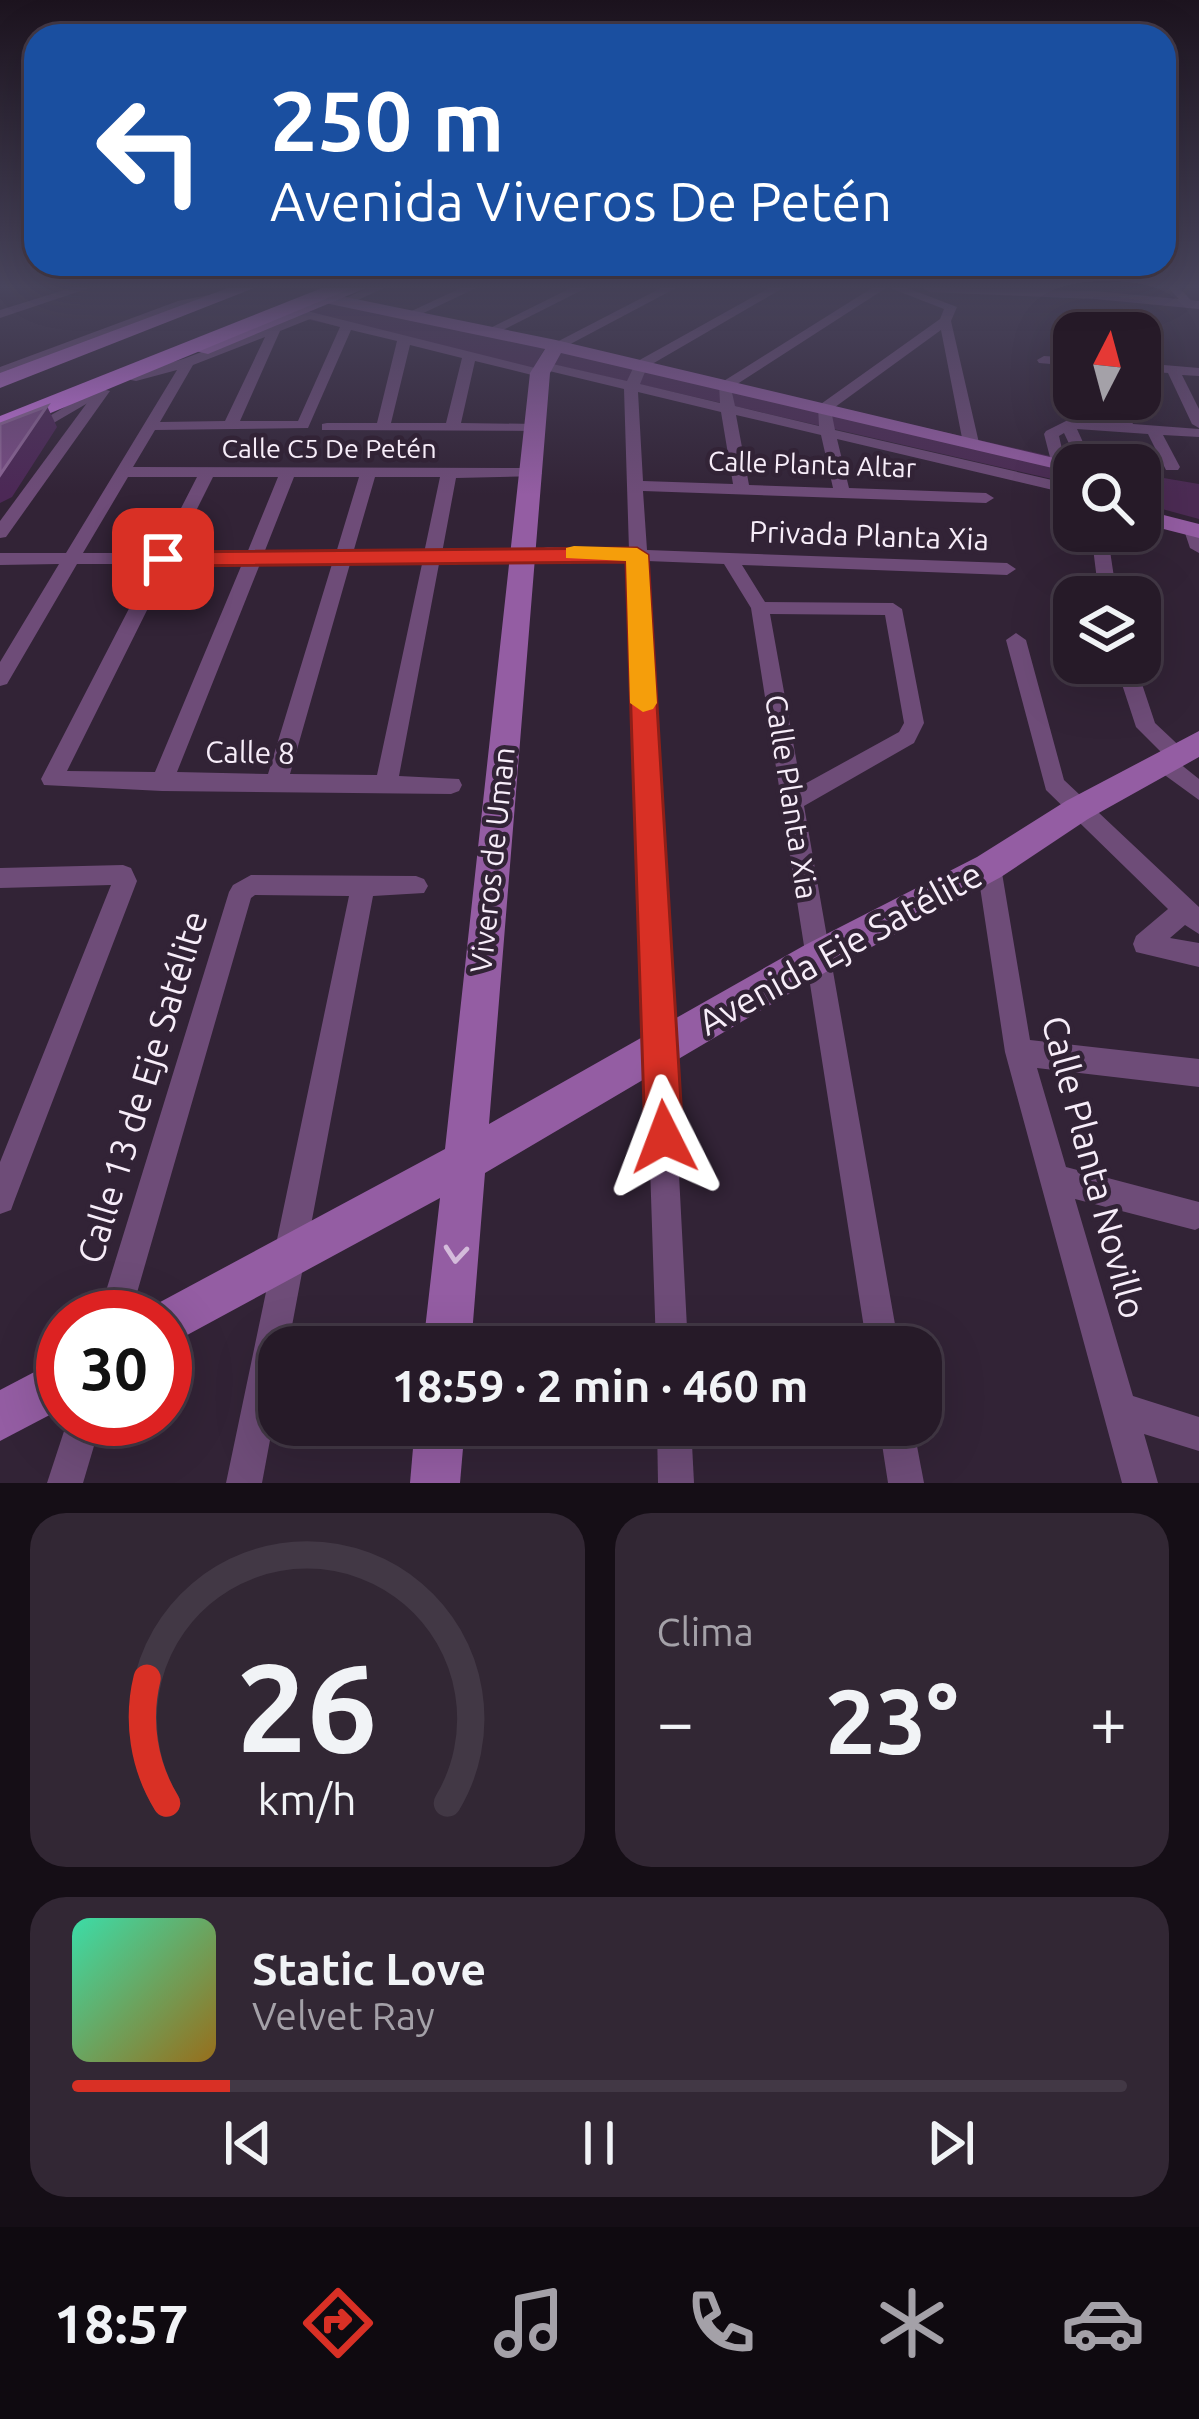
<!DOCTYPE html>
<html lang="es">
<head>
<meta charset="utf-8">
<style>
  body { margin:0; font-family:Ubuntu,sans-serif; background:#322734; color:#f1f3f6; height:100vh; display:flex; flex-direction:column; font-size:45px; white-space:nowrap }
  * { box-sizing:border-box; margin:0 }
  p { font-size:39px; color:#a4a1a8 }
  .icon { flex:none; width:66px; height:66px; fill:none; stroke:currentColor; stroke-width:2; stroke-linecap:round; stroke-linejoin:round }
  .map { position:relative; height:1483px; overflow:hidden }
  .drawer { display:flex; flex-direction:column; gap:30px; padding:30px; background:#150e16; flex:1 }
  .drawer>* { flex:none }
  .guide { position:absolute; left:24px; top:24px; width:1152px; height:252px; border-radius:36px; box-shadow:0 12px 48px #0002,0 0 0 3px #423845; background:#1a4fa0; color:#fff; overflow:hidden }
  .needle { width:78px; rotate:6deg }
  .fabs { position:absolute; left:1053px; top:312px; display:grid; gap:24px }
  .fabs a { display:grid; place-items:center; width:108px; height:108px; border-radius:24px; background:#261a28; box-shadow:0 12px 48px #0002,0 0 0 3px #423845; font-size:60px }
  .speed { position:absolute; left:36px; top:1290px; display:flex; gap:24px; font-size:60px; font-weight:700; text-align:center }
  .speed>* { display:grid; place-content:center; width:156px; height:156px; border-radius:50%; background:#261a28; box-shadow:0 12px 48px #0002,0 0 0 3px #423845; line-height:1 }
  .speed .limit { border:18px solid #d22; background:#fff; color:#111 }
  .pin { position:absolute; display:grid; place-items:center; width:102px; height:102px; color:#fff; margin:-51px; border-radius:24px; box-shadow:0 6px 18px #0006 }
  .me { position:absolute; width:132px; margin:-66px; rotate:357deg; stroke-linejoin:round; filter:drop-shadow(0 0 9px #0008) }
  .turn { display:flex; align-items:center; gap:42px; height:252px; padding:0 48px; font-size:54px }
  .turn .icon { width:156px; height:156px; stroke-width:2.5 }
  .turn b { display:block; font-size:84px; line-height:102px }
  .big { font-size:90px; font-weight:600; line-height:1.1 }
  .drawer .widget { flex:1; display:flex; flex-direction:column; justify-content:center; gap:18px; min-width:0; padding:0 42px; border-radius:36px; background:#322734 }
  .drawer .dial { align-items:center; gap:0 }
  .dial svg { height:312px; overflow:visible; fill:none; stroke:#423845; stroke-width:7; stroke-linecap:round; text-anchor:middle }
  .dial text { fill:#f1f3f6; stroke:none }
  .song { display:flex; align-items:center; gap:36px }
  .cover { width:144px; height:144px; border-radius:18px; background:linear-gradient(135deg,hsl(160 70% 55%),hsl(40 70% 35%)) }
  .played { height:12px; border-radius:6px; background:linear-gradient(90deg,#d93025 15%,#423845 15%) }
  .keys { display:flex; justify-content:space-around; direction:ltr }
  .heat { display:flex; justify-content:space-between; align-items:center; font-size:66px; direction:ltr }
  .drawer .tiles { flex:1; display:grid; gap:30px; grid-template-columns:1fr 1fr }
  .widget:last-child { grid-column:span 2 }
  .trip { position:absolute; left:258px; top:1326px; width:684px; height:120px; border-radius:36px; background:#261a28; box-shadow:0 12px 48px #0002,0 0 0 3px #423845; font-weight:600; line-height:120px; text-align:center }
  .dock { display:flex; height:192px; justify-content:space-around; align-items:center; background:#0f0a10; color:#a4a1a8 }
  .dock .icon { width:84px; height:84px }
  .dock .on { color:#d93025 }
  .dock b { font-size:54px; color:#f1f3f6 }
  .map>svg:first-child { display:block }
</style>
</head>
<body>
<div class="map">
<svg width="1199" height="1483" viewBox="0 0 1199 1483">
  <rect width="100%" height="100%" fill="#322336"/>
  <g fill="#4c2b54">
    <path d="M331,299L545,348L532,370L288,315Z"/>
    <path d="M561,346L1090,465H1074V484L551,364Z"/>
    <path d="M1140,474L1199,484V519L1140,503Z"/>
  </g>
  <g fill="none" stroke-linecap="round" stroke-linejoin="round">
    <g stroke="#6e4c78" stroke-width="8">
      <path d="M1174,288L1189,304"/>
      <path d="M42,425L97,393"/>
    </g>
    <g fill="#6e4c78" fill-rule="evenodd">
      <path d="M71,288H89L0,318V310Z"/>
      <path d="M368,288H384L349,304L339,301Z"/>
      <path d="M461,288H476L413,318L403,315Z"/>
      <path d="M571,288H586L493,335L482,332Z"/>
      <path d="M661,288H676L561,349L549,346Z"/>
      <path d="M769,288H783L647,367L640,384L720,403L719,384L872,288H886L731,388L735,406L819,426L818,406L940,319L944,309L890,288H907L957,307L951,321L979,443L971,448L963,443L941,330L831,410L835,430L1074,485V495L837,439L849,488L986,493L994,498L986,503L643,491L647,550L1007,563L1016,569L1007,575L742,565L765,602L893,603L902,609L924,723L914,743L804,806L899,1347H867L751,608L724,564L647,561L688,1347H656L630,561L548,557L524,564H439L399,776L459,779L462,785L459,791L451,794L162,791L44,785L41,779L152,564H77L7,684L0,686V662L59,564L0,565V553H66L177,370L136,381L131,380V374L183,359L270,326L273,319L283,321L296,316L289,312L295,308L539,369V363L544,362L627,381L636,362ZM310,319L340,327L298,421H240L280,331ZM351,330L397,341L377,423H327L322,424V430L542,431V425L537,424L461,423L475,361L540,377L545,376V370L624,389L629,550L548,547L524,552L442,553L456,478L540,476L542,473L534,468L133,467L155,430L308,428ZM265,337L225,421L160,422L193,365ZM410,345L462,358L446,423H391ZM638,392L721,412L733,484L643,481ZM736,415L821,435L833,488L749,485ZM128,477H197L158,553H83ZM213,477H278L247,553H175ZM294,477H359L336,553H264ZM375,477H440L424,553H353ZM170,564H242L155,772L67,771ZM260,564H332L268,774L177,772ZM350,564H422L377,775L290,774ZM770,614L885,615L904,723L899,732L801,786Z"/>
      <path d="M923,288L1095,291L1199,301V309L1095,299L929,292Z"/>
      <path d="M219,293L223,294V300L185,307L0,376V367L178,301Z"/>
      <path d="M1044,356L1074,358V366L1039,363L1037,360Z"/>
      <path d="M1140,363L1199,368V376L1182,375L1199,409V428L1192,424L1168,373L1140,371Z"/>
      <path d="M98,388L110,391L6,537L0,538V521Z"/>
      <path d="M1108,399H1122L1133,424L1199,429V437L1163,435L1180,467L1178,470H1166L1148,434L1077,429L1086,449L1083,452H1073L1064,433L1059,436L1065,462L1057,467L1052,465L1044,434L1046,431L1068,420L1118,423Z"/>
      <path d="M1192,525L1199,528V553L1190,548L1184,530Z"/>
      <path d="M1091,531H1107L1117,597H1099Z"/>
      <path d="M1016,633L1026,640L1064,780L1199,907V934L1185,925L1170,938L1199,943V967L1136,952L1133,944L1136,936L1168,909L1046,790L1006,640Z"/>
      <path d="M1115,663H1135L1155,723L1189,755L1179,763L1199,779V800L1155,768L1152,762L1155,756L1163,754L1136,727Z"/>
      <path d="M989,857L997,860L1001,867L1030,1040L1199,1059V1087L1037,1068L1066,1167L1199,1202V1228L1195,1230L1075,1199L1133,1396L1199,1417V1451L1144,1434L1158,1483H1122L1005,1052L977,867L981,860Z"/>
      <path d="M123,865L131,868L137,881L15,1199L11,1210L0,1214V1162L111,885L0,888V868Z"/>
      <path d="M251,875L416,876L424,879L428,886L424,893L373,896L288,1347H279V1392L262,1483H226L349,896L255,895L251,898L130,1317H98L229,892L233,885Z"/>
      <path d="M68,1419H102L83,1483H47Z"/>
      <path d="M657,1425H691L694,1483H658Z"/>
      <path d="M879,1425H913L924,1483H888Z"/>
    </g>
    <g fill="#945da3" fill-rule="evenodd">
      <path d="M331,294L556,340L1084,465H1074V473L561,353L550,373L489,1124L805,945L977,857L1066,801L1199,731V757L1088,819L1001,877L831,969L485,1173L471,1347H423L440,1198L165,1347V1317H145L149,1308L445,1149L530,373L545,349L325,303L322,299Z"/>
      <path d="M1140,509L1199,524V538L1140,523Z"/>
      <path d="M63,1357V1408L0,1441V1390Z"/>
      <path d="M415,1425H465L460,1483H410Z"/>
    </g>
    <g fill="#b16ac5" fill-rule="evenodd">
      <path d="M228,288H254L0,388V373Z"/>
      <path d="M341,288H366L208,354L191,350Z"/>
    </g>
    <path fill="#cc75e4" fill-rule="evenodd" d="M322,288H352L0,434V416Z"/>
  </g>
  <path fill="#4c2856" d="M47,406L57,427L12,497L0,503V475Z"/>
  <path fill="#784c84" stroke="#8c6596" stroke-width="3" d="M47,406L0,475V424Z"/>
  <defs><path id="oneway-chevron" d="M-2-3.5L2.5 0L-2 3.5" fill="none" stroke-width="1.6" stroke-linecap="round" stroke-linejoin="round" transform="scale(3)"/></defs>
  <use stroke="#d4bbdb" href="#oneway-chevron" transform="translate(456 1254) rotate(95)"/>
  <linearGradient id="sky" x2="0" y2="1"><stop stop-color="#1c131e"/><stop offset="0.58" stop-color="#49455d"/><stop offset="1" stop-color="#49455d" stop-opacity="0"/></linearGradient>
  <rect width="1199" height="495" fill="url(#sky)"/>
  <path fill="#d93025" stroke="#8d1f18" stroke-width="3" d="M637,548L648,555L683,1137L677,1150L664,1155L651,1150L645,1137L626,562L163,566L152,559L163,552Z"/>
  <path fill="#f59e0b" d="M574,546L637,548L648,555L657,703L653,709L643,712L630,703L626,561L566,558V548Z"/>
  <g text-anchor="middle" stroke-width="9" stroke-linejoin="round" paint-order="stroke">
    <g font-size="27" fill="#f7edf9" stroke="#322336">
      <text x="329" y="458">Calle C5 De Petén</text>
      <text transform="translate(812 465) rotate(2)" y="9">Calle Planta Altar</text>
    </g>
    <g font-size="30" fill="#f7edf9" stroke="#322336">
      <text transform="translate(869 536) rotate(2)" y="10">Privada Planta Xia</text>
      <text transform="translate(250 753) rotate(1)" y="10">Calle 8</text>
      <text transform="translate(791 797) rotate(81)" y="10">Calle Planta Xia</text>
      <text transform="translate(493 860) rotate(-84)" y="10">Viveros de Uman</text>
    </g>
    <g font-size="36" fill="#f7edf9" stroke="#322336">
      <text transform="translate(840 948) rotate(-29)" y="13">Avenida Eje Satélite</text>
      <text transform="translate(142 1087) rotate(-73)" y="13">Calle 13 de Eje Satélite</text>
      <text transform="translate(1094 1167) rotate(75)" y="13">Calle Planta Novillo</text>
    </g>
  </g>
</svg>
<div class="fabs">
<a><svg class="needle" viewBox="-14 -14 28 28"><path d="M0-13l5 13h-10z" fill="#e53935"/><path d="M0 13l5-13h-10z" fill="#a4a1a8"/></svg></a>
<a><svg class="icon" aria-label="search" viewBox="0 0 24 24"><circle cx="10" cy="10" r="6"/><path d="M15 15l6 6"/></svg></a>
<a><svg class="icon" aria-label="layers" viewBox="0 0 24 24"><path d="M12 4l9 5-9 5-9-5zM3 14l9 5 9-5"/></svg></a>
</div>
<div class="speed"><div class="limit">30</div></div>
<div class="pin" style="left:163px;top:559px;background:#d93025"><svg class="icon" aria-label="arrive" viewBox="0 0 24 24"><path d="M6 21V4h12l-3 4 3 4H6"/></svg></div>
<svg class="me" style="left:664px;top:1137px" viewBox="-20 -20 40 40"><path d="M0-17L14 15 0 8-14 15z" fill="#d93025" stroke="#fff" stroke-width="4"/></svg>
<div class="trip">18:59 · 2 min · 460 m</div>
<div class="guide">
<div class="turn"><svg class="icon" aria-label="left" viewBox="0 0 24 24"><path d="M17 20v-9H6M10 6l-5 5 5 5"/></svg><div><b>250 m</b>Avenida Viveros De Petén</div></div>
</div>
</div>
<section class="drawer">
<div class="tiles">
<div class="widget dial"><svg viewBox="0 0 100 80">
<path d="M14 69A42 42 0 1 1 86 69"/>
<path d="M14 69A42 42 0 0 1 9 37" stroke="#d93025"/>
<text x="50" y="56" font-size="32" font-weight="700">26</text>
<text x="50" y="72" font-size="11">km/h</text>
</svg></div>
<div class="widget"><p>Clima</p>
<div class="heat"><a>−</a><b class="big">23°</b><a>+</a></div>
</div>
<div class="widget">
<div class="song"><i class="cover"></i><div><b>Static Love</b><p>Velvet Ray</p></div></div>
<div class="played"></div>
<div class="keys"><svg class="icon" aria-label="previous" viewBox="0 0 24 24"><path d="M18 5L8 12l10 7zM5 5v14"/></svg><svg class="icon" aria-label="pause" viewBox="0 0 24 24"><path d="M8 5v14M16 5v14"/></svg><svg class="icon" aria-label="next" viewBox="0 0 24 24"><path d="M6 5l10 7-10 7zM19 5v14"/></svg></div>
</div>
</div>
</section>
<nav class="dock">
<b>18:57</b>
<svg class="icon on" aria-label="directions" viewBox="0 0 24 24"><path d="M12 3l9 9-9 9-9-9zM9 14v-3h6M13 9l2 2-2 2"/></svg>
<svg class="icon" aria-label="music" viewBox="0 0 24 24"><path d="M9 18V5l10-2v13"/><circle cx="6" cy="18" r="3"/><circle cx="16" cy="16" r="3"/></svg>
<svg class="icon" aria-label="phone" viewBox="0 0 24 24"><path d="M5 4h4l2 5-3 2q2 4 5 5l2-3 5 2v4C11 20 4 13 5 4z"/></svg>
<svg class="icon" aria-label="climate" viewBox="0 0 24 24"><path d="M12 3v18M4 7l16 10M4 17L20 7"/></svg>
<svg class="icon" aria-label="car" viewBox="0 0 24 24"><path d="M5 17H2v-5l4-1 3-4h7l3 4 3 1v5h-3M9 17h6M6 11h13"/><circle cx="7" cy="17" r="2"/><circle cx="17" cy="17" r="2"/></svg>
</nav>
</body>
</html>
